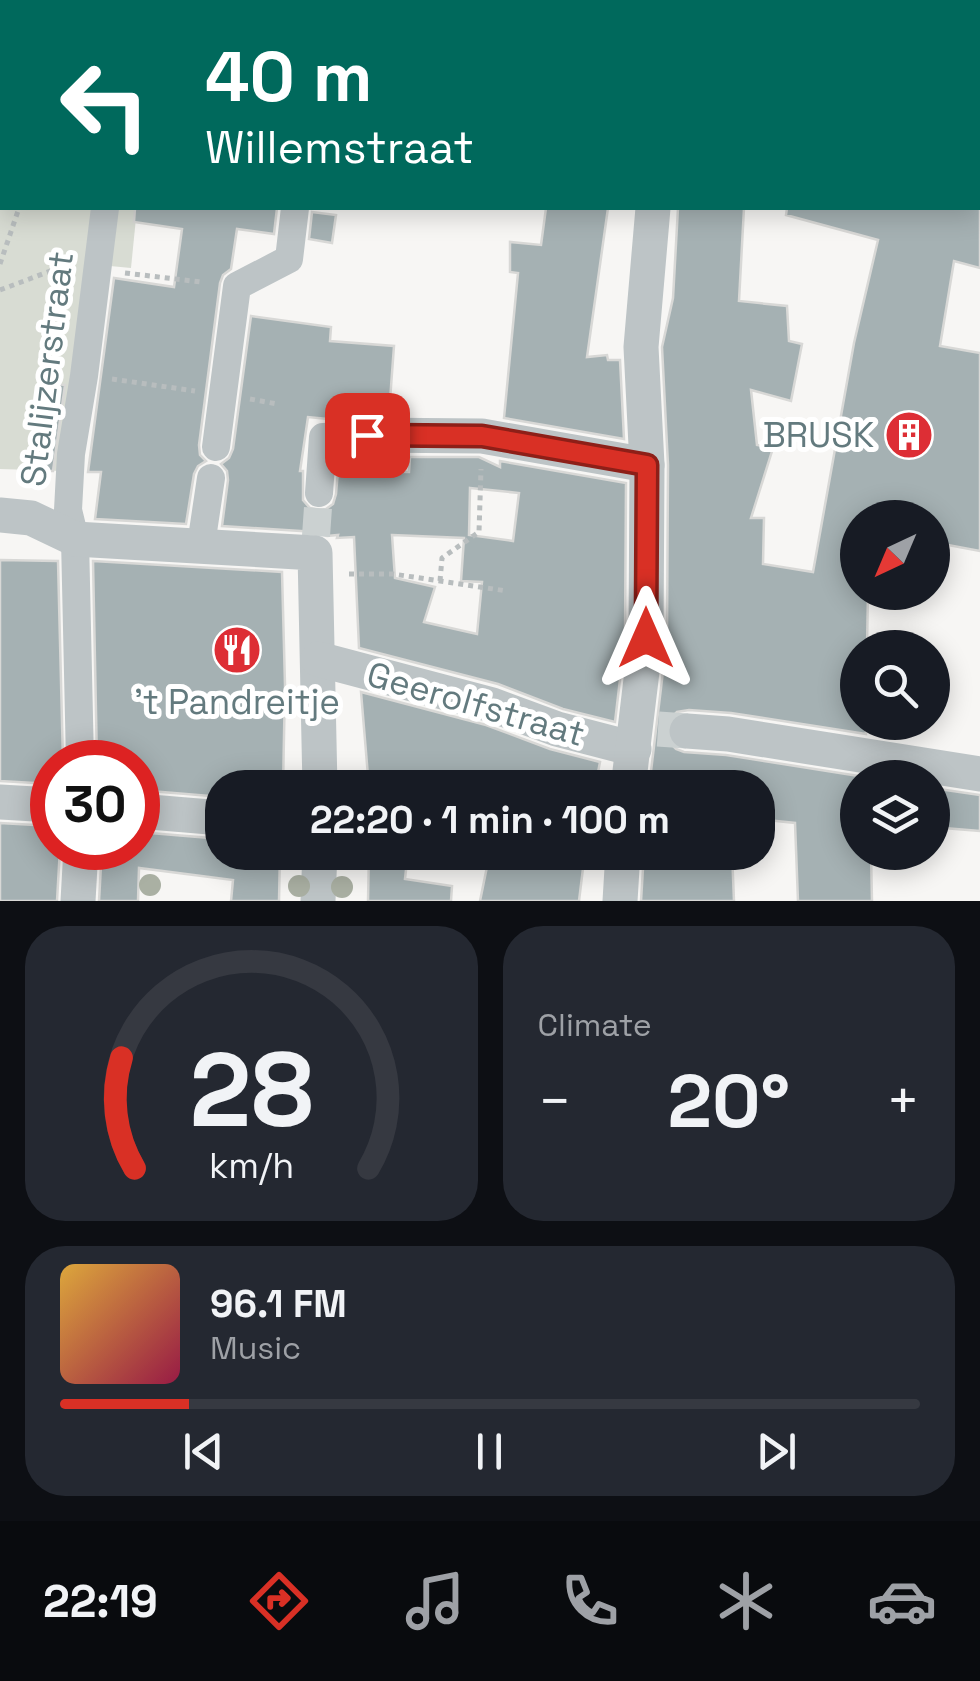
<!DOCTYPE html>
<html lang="en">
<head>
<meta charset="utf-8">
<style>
  body { margin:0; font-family:"Space Grotesk",sans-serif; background:#242831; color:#f1f3f6; height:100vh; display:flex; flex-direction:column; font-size:38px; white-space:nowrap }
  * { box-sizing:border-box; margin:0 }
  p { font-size:32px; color:#9ea1a6 }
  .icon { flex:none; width:55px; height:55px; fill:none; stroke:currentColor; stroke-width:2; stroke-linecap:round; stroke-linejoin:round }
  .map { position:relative; height:901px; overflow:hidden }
  .sheet { display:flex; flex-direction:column; gap:25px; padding:25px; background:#0d0f14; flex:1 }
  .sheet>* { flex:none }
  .hud { position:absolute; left:0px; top:0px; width:980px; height:210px; box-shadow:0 5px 25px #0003; background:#00695c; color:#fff; overflow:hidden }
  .needle { width:65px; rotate:224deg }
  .tools { position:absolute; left:840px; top:500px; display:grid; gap:20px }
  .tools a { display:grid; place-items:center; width:110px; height:110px; border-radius:50%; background:#171b24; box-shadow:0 5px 25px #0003; font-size:50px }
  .speed { position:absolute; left:30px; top:740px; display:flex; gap:20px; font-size:50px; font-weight:700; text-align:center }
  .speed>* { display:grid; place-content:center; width:130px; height:130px; border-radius:50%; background:#171b24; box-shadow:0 5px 25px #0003; line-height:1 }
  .speed .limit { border:15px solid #d22; background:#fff; color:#111 }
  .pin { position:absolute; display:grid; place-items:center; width:85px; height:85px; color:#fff; margin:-42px; border-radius:20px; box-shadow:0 5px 15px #0006 }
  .me { position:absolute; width:110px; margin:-55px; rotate:0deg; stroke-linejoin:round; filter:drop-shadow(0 0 8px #0008) }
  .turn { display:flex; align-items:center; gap:35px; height:210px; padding:0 40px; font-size:45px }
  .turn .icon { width:130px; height:130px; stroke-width:2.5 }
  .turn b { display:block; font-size:70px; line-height:85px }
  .big { font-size:75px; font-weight:700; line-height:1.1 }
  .sheet .widget { flex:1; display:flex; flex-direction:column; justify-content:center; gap:15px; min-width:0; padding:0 35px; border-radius:40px; background:#242831 }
  .sheet .dial { align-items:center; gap:0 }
  .dial svg { height:260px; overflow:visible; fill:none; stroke:#363941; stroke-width:7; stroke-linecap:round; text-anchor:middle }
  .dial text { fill:#f1f3f6; stroke:none }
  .song { display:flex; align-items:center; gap:30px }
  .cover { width:120px; height:120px; border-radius:15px; background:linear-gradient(135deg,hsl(40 70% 55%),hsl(340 70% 35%)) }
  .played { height:10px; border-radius:5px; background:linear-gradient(90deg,#d93025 15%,#363941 15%) }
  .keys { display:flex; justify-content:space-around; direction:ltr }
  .heat { display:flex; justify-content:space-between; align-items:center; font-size:55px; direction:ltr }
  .sheet .tiles { flex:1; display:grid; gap:25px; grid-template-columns:1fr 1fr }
  .widget:last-child { grid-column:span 2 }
  .trip { position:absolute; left:205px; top:770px; width:570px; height:100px; border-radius:40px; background:#171b24; box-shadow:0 5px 25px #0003; font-weight:700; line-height:100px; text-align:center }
  .menu { display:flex; height:160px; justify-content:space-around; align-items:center; background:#090b0e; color:#9ea1a6 }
  .menu .icon { width:70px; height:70px }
  .menu .on { color:#d93025 }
  .menu b { font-size:45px; color:#f1f3f6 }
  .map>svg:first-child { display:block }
</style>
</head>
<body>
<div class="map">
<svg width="980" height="901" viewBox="0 0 980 901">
  <rect width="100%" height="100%" fill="#f7f6f4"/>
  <g fill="#d8dcd3">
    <path d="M0,0H107L108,2H2V208H99L63,471L0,469Z"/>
    <path d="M115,208H137L131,268L110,266Z"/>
  </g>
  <g fill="#a5b1b3" stroke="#d8d8d6" stroke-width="2.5" fill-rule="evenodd">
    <path d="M135,208H277L274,234L237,229L231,269L223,275L220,283L199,445L200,455L206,461L198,466L194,474L186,524L95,519L101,472H88L114,278L174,287L182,229L134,222Z"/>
    <path d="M546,208H608L587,357L607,355L608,360H620L624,439L504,418L518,273L510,272V242L541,245Z"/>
    <path d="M678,208H744L739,301L787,306L789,341L802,344L791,401L751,390L757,445L773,448L751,518H764L763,564L813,572L854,343L878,240L786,215L787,208H980V268L954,261L940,346L980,353V551L932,542V518H858V592H868L867,648H858V722H866V734L731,713L689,710L677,712L669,720L666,728L668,741L676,749L684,752L726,755L865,777L858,778V852H871L872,901H798L795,823L758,819V788H649L667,638L668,465L662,347L673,298Z"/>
    <path d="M312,212L336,215L332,243L309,239Z"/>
    <path d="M251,316L331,327L330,341L394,346L389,414H367L355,418L328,419L308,417L300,471H303V500L310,508L319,510L326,509L333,504L336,494L338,471L409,472L410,457H479L500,467V461L626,483L625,637L615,722L563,709L498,684L359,648L354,537L337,538L338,535L327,536L316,532L222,526L228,480L227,471L221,464L229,458L233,449ZM470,488L519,493L513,541L469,535ZM392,535L464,538L461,581L482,582L477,634L424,622L435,587L395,578Z"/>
    <path d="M49,383L65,385L53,471H37Z"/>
    <path d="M0,560L58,561L63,762H52V784L0,781Z"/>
    <path d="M93,561L282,572L285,685L283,788H222V797L138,790V762H97Z"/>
    <path d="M361,692L486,725L550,749L600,762L595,788H369Z"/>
    <path d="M932,788L980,795V831L932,827Z"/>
    <path d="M0,823L52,826V848H60L57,901H0Z"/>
    <path d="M138,832L222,839V852H280L279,901H231L233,880L139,868L138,901H99L102,848H138Z"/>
    <path d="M369,852H408L405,879L452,886L451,901H368Z"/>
    <path d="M490,852H585L579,901H480Z"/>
    <path d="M644,852H732L734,901H641Z"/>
  </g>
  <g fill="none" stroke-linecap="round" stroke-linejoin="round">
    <path stroke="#cbd1d1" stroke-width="28" stroke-dasharray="28 14" stroke-linecap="butt" d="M316,536L319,493"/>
    <path stroke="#cbd1d1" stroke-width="35" stroke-dasharray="35 18" stroke-linecap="butt" d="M658,729L687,731"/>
    <g stroke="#b8bdbe" stroke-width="5" stroke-dasharray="5 5" stroke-linecap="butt">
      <path d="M48,0V2"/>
      <path d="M0,43L2,44"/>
      <path d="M0,264L19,208"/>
      <path d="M125,273L201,282"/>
      <path d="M0,290L56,269H69"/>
      <path d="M112,379L195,391"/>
      <path d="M250,399L277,404"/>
      <path d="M349,574H393L507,591"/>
      <path d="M440,581L442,558L479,532L481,469"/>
    </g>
    <g stroke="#bdc4c6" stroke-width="28">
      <path d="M113,0L114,2"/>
      <path d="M230,2V0"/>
      <path d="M216,447L237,286L289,259L295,208"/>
      <path d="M319,493L323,437L367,435"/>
      <path d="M201,545L211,478"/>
      <path d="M80,762L75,539L68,510L71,454L84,376L105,208"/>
    </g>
    <g stroke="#bdc4c6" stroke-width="35">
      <path d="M690,2L691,0"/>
      <path d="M367,435L482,436L647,465"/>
      <path d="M0,515L31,518L75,539L315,553L320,788"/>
      <path d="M318,659L492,705L557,729L634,749"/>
      <path d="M687,731L728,734L980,774"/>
      <path d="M628,788L646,638L647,465L641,347L653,208"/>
      <path d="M0,802L52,805"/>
      <path d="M138,811L222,818"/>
      <path d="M78,901L81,848"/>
      <path d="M318,901L320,852"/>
      <path d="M620,901L623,852"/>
    </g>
  </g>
  <g fill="#aab0a3">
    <circle cx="150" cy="885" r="11"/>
    <circle cx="299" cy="886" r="11"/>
    <circle cx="342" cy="887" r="11"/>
  </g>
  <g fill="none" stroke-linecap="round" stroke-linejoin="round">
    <g stroke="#8d1f18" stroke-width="25">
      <path id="route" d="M367,435L482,436L647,465L646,638"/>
    </g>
    <use href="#route" stroke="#d93025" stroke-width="18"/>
  </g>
  <defs>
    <g id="building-disc" transform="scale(2.5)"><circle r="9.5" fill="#dd2e35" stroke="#fff"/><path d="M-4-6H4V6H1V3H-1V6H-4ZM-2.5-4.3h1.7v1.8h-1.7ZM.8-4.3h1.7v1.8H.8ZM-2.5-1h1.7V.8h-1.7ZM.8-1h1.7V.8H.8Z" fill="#fff"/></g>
    <g id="restaurant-disc" transform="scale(2.5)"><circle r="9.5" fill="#dd2e35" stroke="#fff"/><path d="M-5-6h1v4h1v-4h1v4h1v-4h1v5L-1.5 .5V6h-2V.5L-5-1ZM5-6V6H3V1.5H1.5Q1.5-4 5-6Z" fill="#fff"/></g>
  </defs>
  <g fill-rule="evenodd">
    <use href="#building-disc" x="909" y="435"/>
    <use href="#restaurant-disc" x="237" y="650"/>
  </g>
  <g text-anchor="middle" stroke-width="10" stroke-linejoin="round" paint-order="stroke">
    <g font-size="35" fill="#637a7e" stroke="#fff">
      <text transform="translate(47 369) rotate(-83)" y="12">Stalijzerstraat</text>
      <text transform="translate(476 704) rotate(16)" y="12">Geerolfstraat</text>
    </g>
    <g font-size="35" fill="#637a7e" stroke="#fff" text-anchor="end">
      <text x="874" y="447">BRUSK</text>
      <text x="237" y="714" text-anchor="middle">'t Pandreitje</text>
    </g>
  </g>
</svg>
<div class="tools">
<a><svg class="needle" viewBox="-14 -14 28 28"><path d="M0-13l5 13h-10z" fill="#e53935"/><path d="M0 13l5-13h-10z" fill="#9ea1a6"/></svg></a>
<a><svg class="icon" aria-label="search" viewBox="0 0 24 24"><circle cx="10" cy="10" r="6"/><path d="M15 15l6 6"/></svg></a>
<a><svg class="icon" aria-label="layers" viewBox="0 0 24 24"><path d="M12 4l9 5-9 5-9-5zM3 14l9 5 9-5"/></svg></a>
</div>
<div class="speed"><div class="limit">30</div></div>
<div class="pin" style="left:367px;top:435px;background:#d93025"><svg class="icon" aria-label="arrive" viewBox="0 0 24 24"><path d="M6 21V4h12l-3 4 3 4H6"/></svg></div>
<svg class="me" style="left:646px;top:638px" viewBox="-20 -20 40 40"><path d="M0-17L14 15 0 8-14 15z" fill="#d93025" stroke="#fff" stroke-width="4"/></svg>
<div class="trip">22:20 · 1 min · 100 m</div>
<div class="hud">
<div class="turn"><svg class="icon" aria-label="left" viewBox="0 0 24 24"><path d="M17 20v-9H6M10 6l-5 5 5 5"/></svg><div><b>40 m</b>Willemstraat</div></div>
</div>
</div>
<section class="sheet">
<div class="tiles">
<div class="widget dial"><svg viewBox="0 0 100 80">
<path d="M14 69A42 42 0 1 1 86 69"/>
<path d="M14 69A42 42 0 0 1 10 35" stroke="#d93025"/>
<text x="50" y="56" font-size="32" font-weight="700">28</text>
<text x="50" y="72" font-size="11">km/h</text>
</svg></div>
<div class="widget"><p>Climate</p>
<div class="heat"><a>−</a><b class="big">20°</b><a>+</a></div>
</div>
<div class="widget">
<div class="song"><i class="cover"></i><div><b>96.1 FM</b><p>Music</p></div></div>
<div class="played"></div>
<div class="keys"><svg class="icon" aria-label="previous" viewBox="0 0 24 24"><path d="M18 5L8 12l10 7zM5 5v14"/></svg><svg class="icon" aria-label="pause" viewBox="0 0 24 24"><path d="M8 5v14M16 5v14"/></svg><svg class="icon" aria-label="next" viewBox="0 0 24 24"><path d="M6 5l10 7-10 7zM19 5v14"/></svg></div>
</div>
</div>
</section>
<nav class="menu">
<b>22:19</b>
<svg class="icon on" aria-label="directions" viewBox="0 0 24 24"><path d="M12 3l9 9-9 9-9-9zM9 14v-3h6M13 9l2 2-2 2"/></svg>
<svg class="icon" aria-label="music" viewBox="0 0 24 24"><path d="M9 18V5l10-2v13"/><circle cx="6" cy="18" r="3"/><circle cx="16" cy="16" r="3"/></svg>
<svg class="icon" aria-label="phone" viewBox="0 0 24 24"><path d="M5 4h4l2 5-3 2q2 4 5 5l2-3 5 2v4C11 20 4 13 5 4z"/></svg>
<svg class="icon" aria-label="climate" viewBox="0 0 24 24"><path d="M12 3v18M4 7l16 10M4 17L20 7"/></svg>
<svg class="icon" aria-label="car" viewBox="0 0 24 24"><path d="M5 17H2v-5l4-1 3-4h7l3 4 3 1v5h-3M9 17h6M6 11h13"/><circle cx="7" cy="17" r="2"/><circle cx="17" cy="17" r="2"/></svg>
</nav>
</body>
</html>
